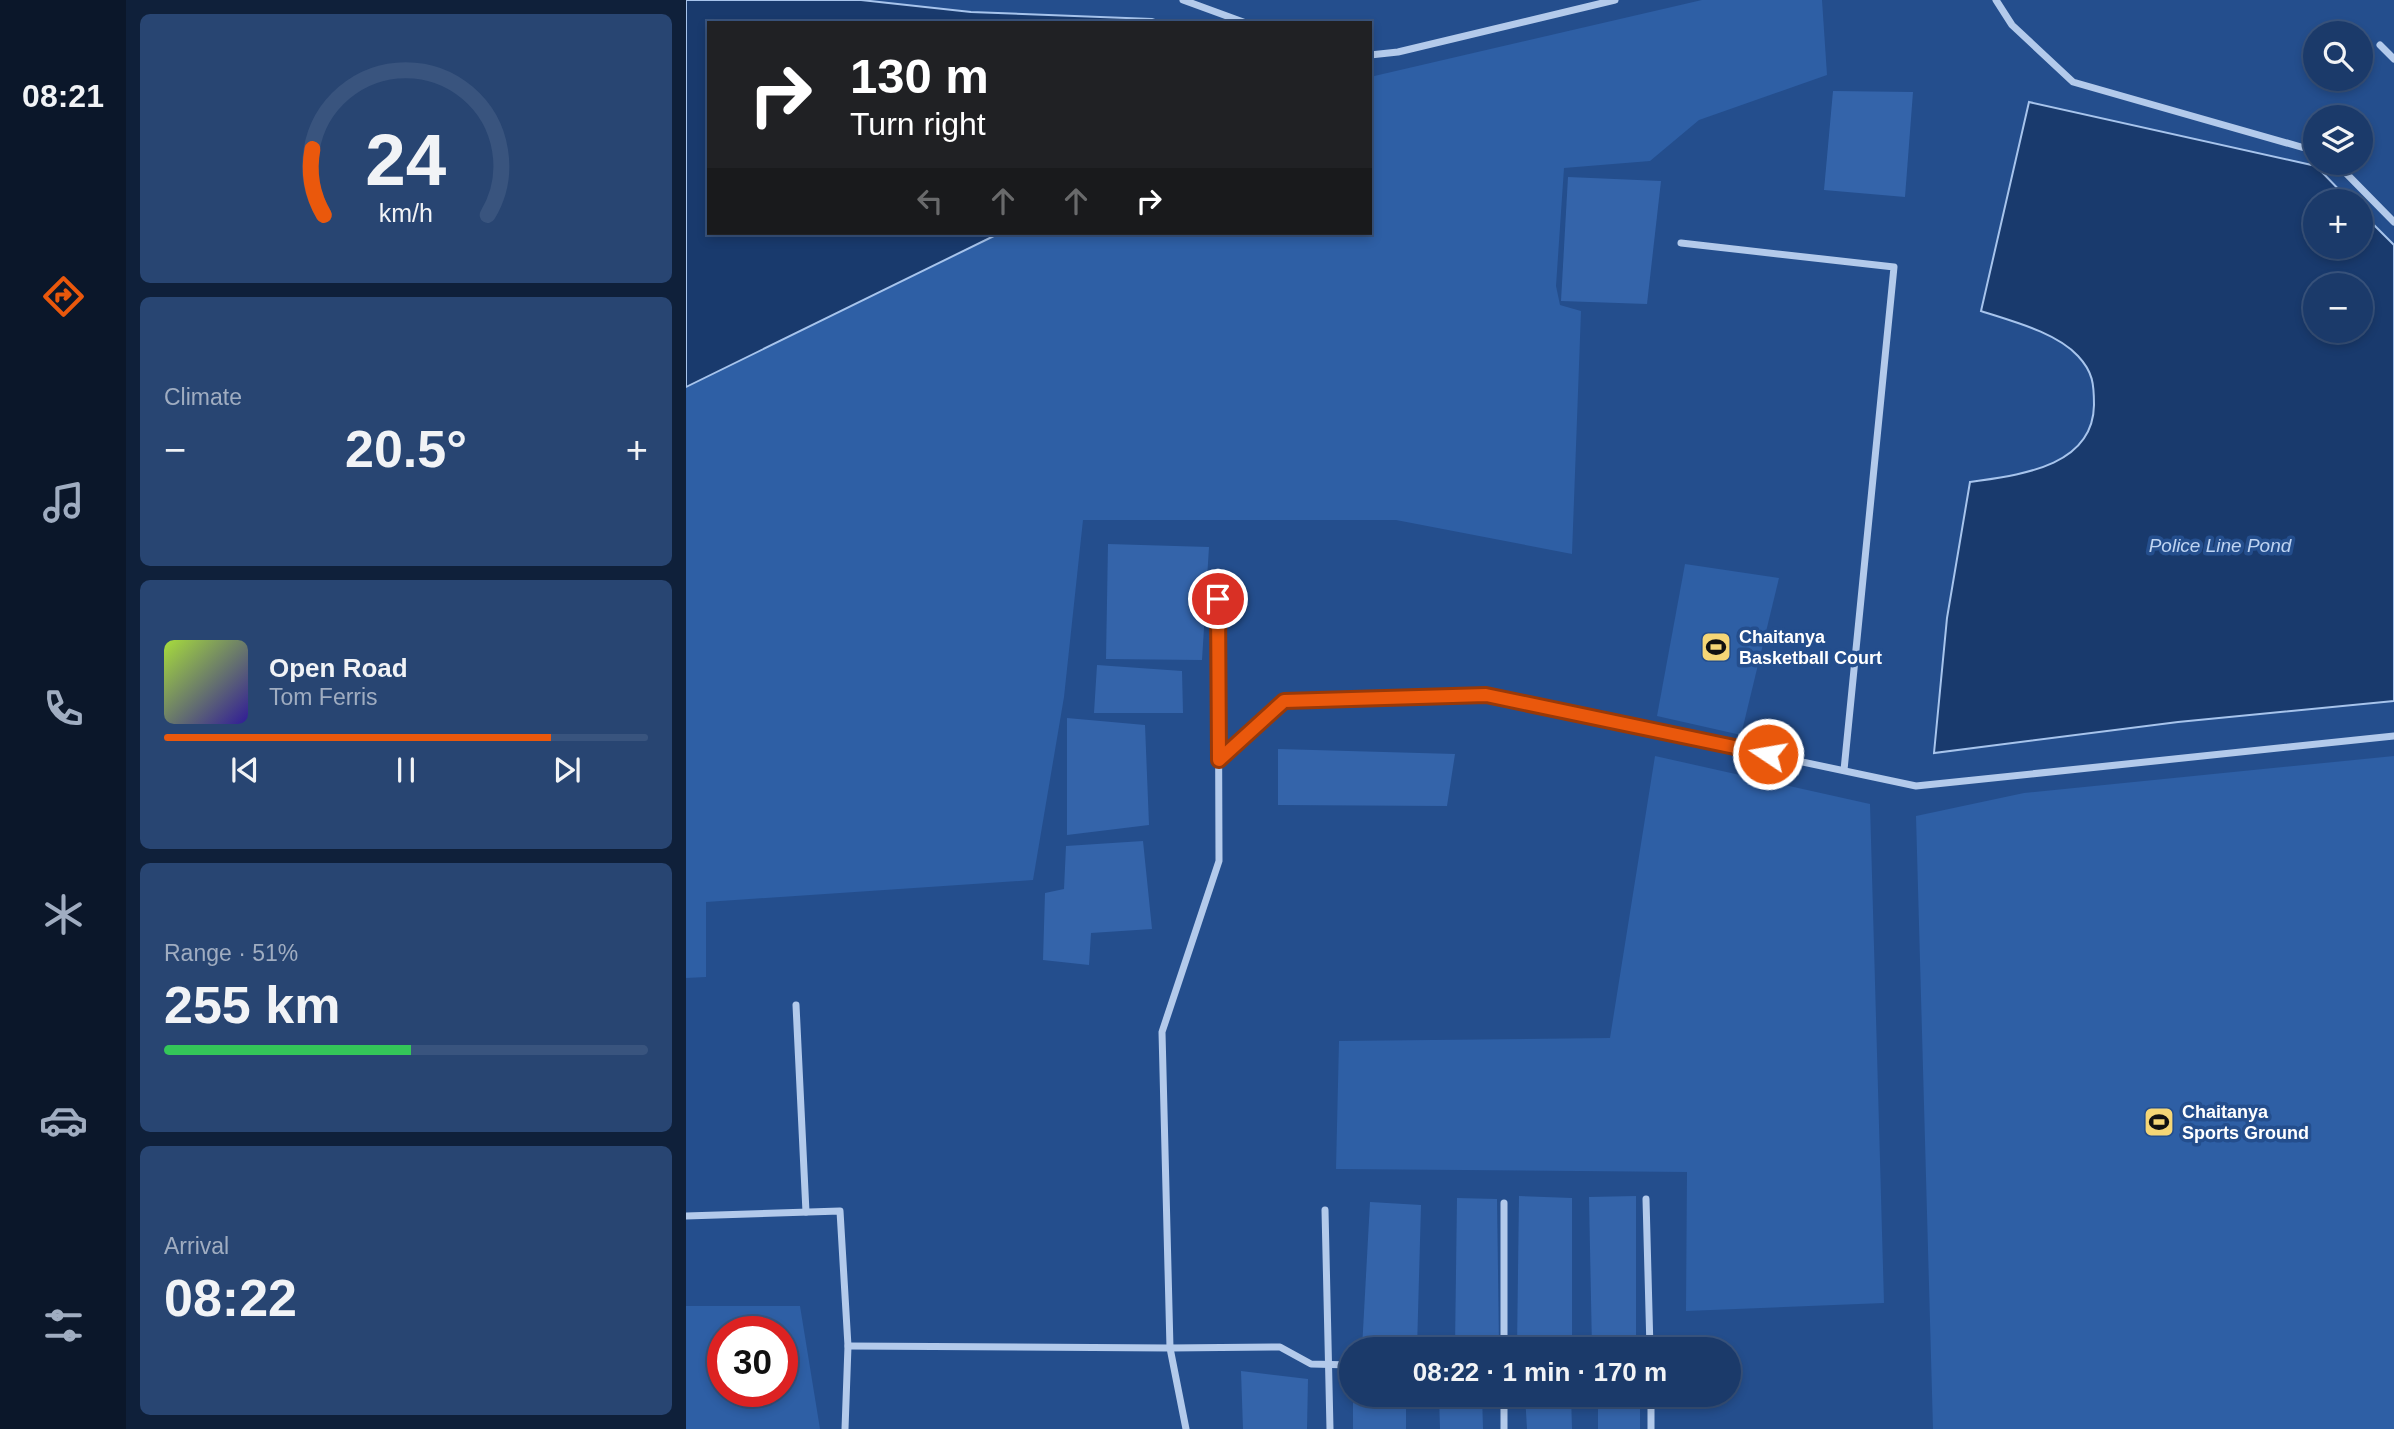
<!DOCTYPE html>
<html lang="en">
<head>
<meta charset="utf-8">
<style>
  body { margin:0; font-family:Arial,sans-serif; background:#284572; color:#f1f3f6; height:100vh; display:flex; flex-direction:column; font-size:26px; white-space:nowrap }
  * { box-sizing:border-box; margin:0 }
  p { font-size:23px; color:#a0adc1 }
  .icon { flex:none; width:38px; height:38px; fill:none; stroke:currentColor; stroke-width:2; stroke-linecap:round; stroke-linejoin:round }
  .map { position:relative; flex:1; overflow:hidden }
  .side { display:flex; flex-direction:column; gap:14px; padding:14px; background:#0f203a; width:560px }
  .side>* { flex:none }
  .banner { position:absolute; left:21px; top:21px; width:665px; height:214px; border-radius:0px; box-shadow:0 4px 10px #0003,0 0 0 2px #39547e; background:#202124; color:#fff; overflow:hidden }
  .tools { position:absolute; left:1617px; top:21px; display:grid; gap:14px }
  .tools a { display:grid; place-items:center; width:70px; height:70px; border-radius:50%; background:#1b3a6a; box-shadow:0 4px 10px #0003,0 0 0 2px #39547e; font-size:35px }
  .speed { position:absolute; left:21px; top:1316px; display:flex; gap:14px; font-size:35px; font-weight:700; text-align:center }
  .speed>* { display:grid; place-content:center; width:91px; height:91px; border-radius:50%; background:#1b3a6a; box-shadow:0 4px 10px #0003,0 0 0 2px #39547e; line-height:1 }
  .speed .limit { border:10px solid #d22; background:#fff; color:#111 }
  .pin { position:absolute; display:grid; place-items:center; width:60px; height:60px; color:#fff; margin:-30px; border:4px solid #fff; border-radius:50%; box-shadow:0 2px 7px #0007 }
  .me { position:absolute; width:77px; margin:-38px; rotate:282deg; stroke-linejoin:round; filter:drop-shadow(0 0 5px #0008) }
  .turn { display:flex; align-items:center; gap:24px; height:147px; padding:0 28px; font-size:32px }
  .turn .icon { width:91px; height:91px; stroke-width:2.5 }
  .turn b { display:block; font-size:49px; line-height:60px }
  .lanes { display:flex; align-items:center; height:66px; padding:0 28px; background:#0003; justify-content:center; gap:35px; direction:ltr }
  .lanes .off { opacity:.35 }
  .big { font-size:52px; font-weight:800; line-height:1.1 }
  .side .widget { flex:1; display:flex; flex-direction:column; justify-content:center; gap:10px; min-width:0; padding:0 24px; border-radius:10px; background:#284572 }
  .side .dial { align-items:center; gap:0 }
  .dial svg { height:182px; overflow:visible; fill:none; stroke:#39547e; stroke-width:7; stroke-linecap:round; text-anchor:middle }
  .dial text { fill:#f1f3f6; stroke:none }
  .song { display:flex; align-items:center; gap:21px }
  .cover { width:84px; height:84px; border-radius:10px; background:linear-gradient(135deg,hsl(80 70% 55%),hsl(250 70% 35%)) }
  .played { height:7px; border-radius:4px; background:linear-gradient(90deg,#ea580c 80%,#39547e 80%) }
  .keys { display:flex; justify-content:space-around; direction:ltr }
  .heat { display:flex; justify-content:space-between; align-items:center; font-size:38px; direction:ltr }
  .charge { height:10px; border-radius:5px; background:linear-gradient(90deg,#34c759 51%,#39547e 0) }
  .trip { position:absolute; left:653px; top:1337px; width:402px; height:70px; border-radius:35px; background:#1b3a6a; box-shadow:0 4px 10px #0003,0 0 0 2px #39547e; font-weight:800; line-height:70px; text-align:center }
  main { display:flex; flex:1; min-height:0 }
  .tab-bar { display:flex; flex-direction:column; width:126px; justify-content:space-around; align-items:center; background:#0b172a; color:#a0adc1 }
  .tab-bar .icon { width:49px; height:49px }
  .tab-bar .current { color:#ea580c }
  .tab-bar b { font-size:32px; color:#f1f3f6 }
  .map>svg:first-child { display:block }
</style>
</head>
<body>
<main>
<nav class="tab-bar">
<b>08:21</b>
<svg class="icon current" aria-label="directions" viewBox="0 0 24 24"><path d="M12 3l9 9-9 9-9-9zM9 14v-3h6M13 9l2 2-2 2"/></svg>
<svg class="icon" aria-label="music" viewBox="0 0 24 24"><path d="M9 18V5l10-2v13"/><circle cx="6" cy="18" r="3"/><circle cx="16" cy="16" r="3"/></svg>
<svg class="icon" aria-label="phone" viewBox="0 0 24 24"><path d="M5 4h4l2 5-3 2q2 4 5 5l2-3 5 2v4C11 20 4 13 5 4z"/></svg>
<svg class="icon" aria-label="climate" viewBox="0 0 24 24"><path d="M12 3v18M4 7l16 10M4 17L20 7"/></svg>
<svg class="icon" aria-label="car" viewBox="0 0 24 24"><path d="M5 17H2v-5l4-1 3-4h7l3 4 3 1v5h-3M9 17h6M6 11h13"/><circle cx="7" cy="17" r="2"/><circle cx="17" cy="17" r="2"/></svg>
<svg class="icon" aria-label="filters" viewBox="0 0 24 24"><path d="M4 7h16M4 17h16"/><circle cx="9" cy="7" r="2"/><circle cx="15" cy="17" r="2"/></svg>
</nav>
<section class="side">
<div class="widget dial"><svg viewBox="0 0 100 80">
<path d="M14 69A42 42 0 1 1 86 69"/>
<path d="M14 69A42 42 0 0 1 9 40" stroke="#ea580c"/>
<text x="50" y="56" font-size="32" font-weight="700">24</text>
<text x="50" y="72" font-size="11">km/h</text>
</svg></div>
<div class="widget"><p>Climate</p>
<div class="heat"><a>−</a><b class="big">20.5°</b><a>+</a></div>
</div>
<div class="widget">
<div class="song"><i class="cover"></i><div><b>Open Road</b><p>Tom Ferris</p></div></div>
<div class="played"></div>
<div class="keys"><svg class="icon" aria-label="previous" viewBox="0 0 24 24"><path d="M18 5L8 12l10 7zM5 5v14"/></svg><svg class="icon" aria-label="pause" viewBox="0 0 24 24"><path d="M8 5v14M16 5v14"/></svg><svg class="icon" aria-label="next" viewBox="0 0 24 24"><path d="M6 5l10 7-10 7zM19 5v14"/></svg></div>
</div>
<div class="widget"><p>Range · 51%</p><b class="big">255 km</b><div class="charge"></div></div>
<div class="widget"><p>Arrival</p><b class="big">08:22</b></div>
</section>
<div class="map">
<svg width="1708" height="1429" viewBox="0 0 1708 1429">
  <rect width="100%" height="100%" fill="#244e8d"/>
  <g fill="#2e5fa5" fill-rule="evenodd">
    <path d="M1016,0H1136L1141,75L1013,120L964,161L878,168L870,286L874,305L895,311L886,554L710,520H397L378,697L347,880L20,902V977L0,978V387L314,233H684V77Z"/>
    <path d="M999,564L1093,578L1055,735L971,716Z"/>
    <path d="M969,756L1184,804L1198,1303L1000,1311L1001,1172L650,1169L653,1041L924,1038Z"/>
    <path d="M1708,756V1429H1247L1230,816L1338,793Z"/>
    <path d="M0,1306H114L134,1429H0ZM37,1332H96V1391H37Z"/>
  </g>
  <g fill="#193a6d" stroke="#a7c4ec" stroke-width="2" fill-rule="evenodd">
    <path d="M0,0H175L285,12L466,19L478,23H23V233H314L0,387Z"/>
    <path d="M1343,102L1630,166L1664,201H1629V247H1675V212L1708,245V701L1492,722L1248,753L1261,618L1284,482C1331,475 1407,468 1408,405C1408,384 1407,372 1392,356C1370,332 1325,321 1295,311ZM1629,285H1675V331H1629Z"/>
  </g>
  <g fill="#3464aa">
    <path d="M1147,91L1227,92L1219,197L1138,190Z"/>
    <path d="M882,177L975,181L961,304L875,301Z"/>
    <path d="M422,544L523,547L516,660L420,659Z"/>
    <path d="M411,665L496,671L497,713H408Z"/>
    <path d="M381,718L459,725L463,825L381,835Z"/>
    <path d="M592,749L769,754L761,806L592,805Z"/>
    <path d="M457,841L466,929L405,933L403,965L357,960L359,893L378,889L380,846Z"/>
    <path d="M833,1196L886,1198V1349H831Z"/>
    <path d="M950,1196V1349H906L903,1197Z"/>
    <path d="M771,1198L811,1199L813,1345L769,1347Z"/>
    <path d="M684,1202L735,1205L731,1349H676Z"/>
    <path d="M555,1371L622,1379L621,1429H557Z"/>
    <rect x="667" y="1395" width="53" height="34"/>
    <path d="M753,1395H796L797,1429H754Z"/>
    <path d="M839,1395H885L886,1429H841Z"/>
    <rect x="912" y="1395" width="42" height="34"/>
  </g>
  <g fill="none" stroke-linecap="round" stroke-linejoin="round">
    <g stroke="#b3caeb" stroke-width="7">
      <path d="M497,0L560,23"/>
      <path d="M1310,0L1326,25L1387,82L1629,151"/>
      <path d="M1694,45L1708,59"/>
      <path d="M684,55L712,52L929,0"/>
      <path d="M1650,163L1708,222"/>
      <path d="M995,243L1208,267L1158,770"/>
      <path d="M532,572L533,861L476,1032L484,1348L594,1347L625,1364L665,1365"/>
      <path d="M533,760L598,701L800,695L1230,786L1708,736"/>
      <path d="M110,1005L120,1212"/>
      <path d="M960,1199L964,1349"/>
      <path d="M639,1210L644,1429"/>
      <path d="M0,1216L154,1211L162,1346L159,1429"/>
      <path d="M162,1346L484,1348L500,1429"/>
      <path d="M818,1349V1203"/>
      <path d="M818,1395V1429"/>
      <path d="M965,1395V1429"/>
    </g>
  </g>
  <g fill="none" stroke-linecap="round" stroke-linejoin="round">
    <g stroke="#983908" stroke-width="18">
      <path id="route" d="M532,599L533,760L598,701L800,695L1082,754"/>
    </g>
    <use href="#route" stroke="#ea580c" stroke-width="12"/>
  </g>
  <defs>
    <g id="stadium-square" transform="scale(1.575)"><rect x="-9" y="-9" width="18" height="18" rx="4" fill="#f5d676" stroke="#244e8d"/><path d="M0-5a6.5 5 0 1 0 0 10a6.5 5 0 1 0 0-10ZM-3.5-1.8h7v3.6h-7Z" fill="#111"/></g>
  </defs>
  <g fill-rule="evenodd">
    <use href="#stadium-square" x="1030" y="647"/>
    <use href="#stadium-square" x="1473" y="1122"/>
  </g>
  <g text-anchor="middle" stroke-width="7" stroke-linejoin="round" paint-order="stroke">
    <g font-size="18" font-weight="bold" fill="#fff" stroke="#244e8d" text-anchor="start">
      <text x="1053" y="643">Chaitanya<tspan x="1053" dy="21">Basketball Court</tspan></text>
      <text x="1496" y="1118">Chaitanya<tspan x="1496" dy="21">Sports Ground</tspan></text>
    </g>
    <g font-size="19" font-style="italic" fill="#bfd4f2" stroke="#244e8d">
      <text x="1534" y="552">Police Line Pond</text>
    </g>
  </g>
</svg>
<div class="tools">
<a><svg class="icon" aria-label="search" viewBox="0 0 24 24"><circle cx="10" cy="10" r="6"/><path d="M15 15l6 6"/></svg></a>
<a><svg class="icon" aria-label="layers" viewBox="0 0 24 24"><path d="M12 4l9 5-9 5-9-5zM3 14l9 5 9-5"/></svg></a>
<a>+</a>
<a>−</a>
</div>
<div class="speed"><div class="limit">30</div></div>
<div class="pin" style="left:532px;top:599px;background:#d93025"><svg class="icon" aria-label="arrive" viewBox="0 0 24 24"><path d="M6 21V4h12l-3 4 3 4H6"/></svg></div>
<svg class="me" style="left:1082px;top:754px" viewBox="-20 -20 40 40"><circle r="17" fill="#ea580c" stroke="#fff" stroke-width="3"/><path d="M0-11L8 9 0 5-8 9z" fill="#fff"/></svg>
<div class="trip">08:22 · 1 min · 170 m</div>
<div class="banner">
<div class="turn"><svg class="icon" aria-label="right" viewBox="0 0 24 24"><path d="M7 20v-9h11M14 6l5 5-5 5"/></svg><div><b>130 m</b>Turn right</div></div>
<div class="lanes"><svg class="icon off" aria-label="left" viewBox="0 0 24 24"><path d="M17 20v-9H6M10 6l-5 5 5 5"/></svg><svg class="icon off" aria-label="ahead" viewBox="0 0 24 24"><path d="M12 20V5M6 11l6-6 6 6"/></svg><svg class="icon off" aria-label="ahead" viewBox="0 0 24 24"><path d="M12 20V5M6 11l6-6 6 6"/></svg><svg class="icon" aria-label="right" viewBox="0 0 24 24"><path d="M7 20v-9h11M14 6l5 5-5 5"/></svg></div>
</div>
</div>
</main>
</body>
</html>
